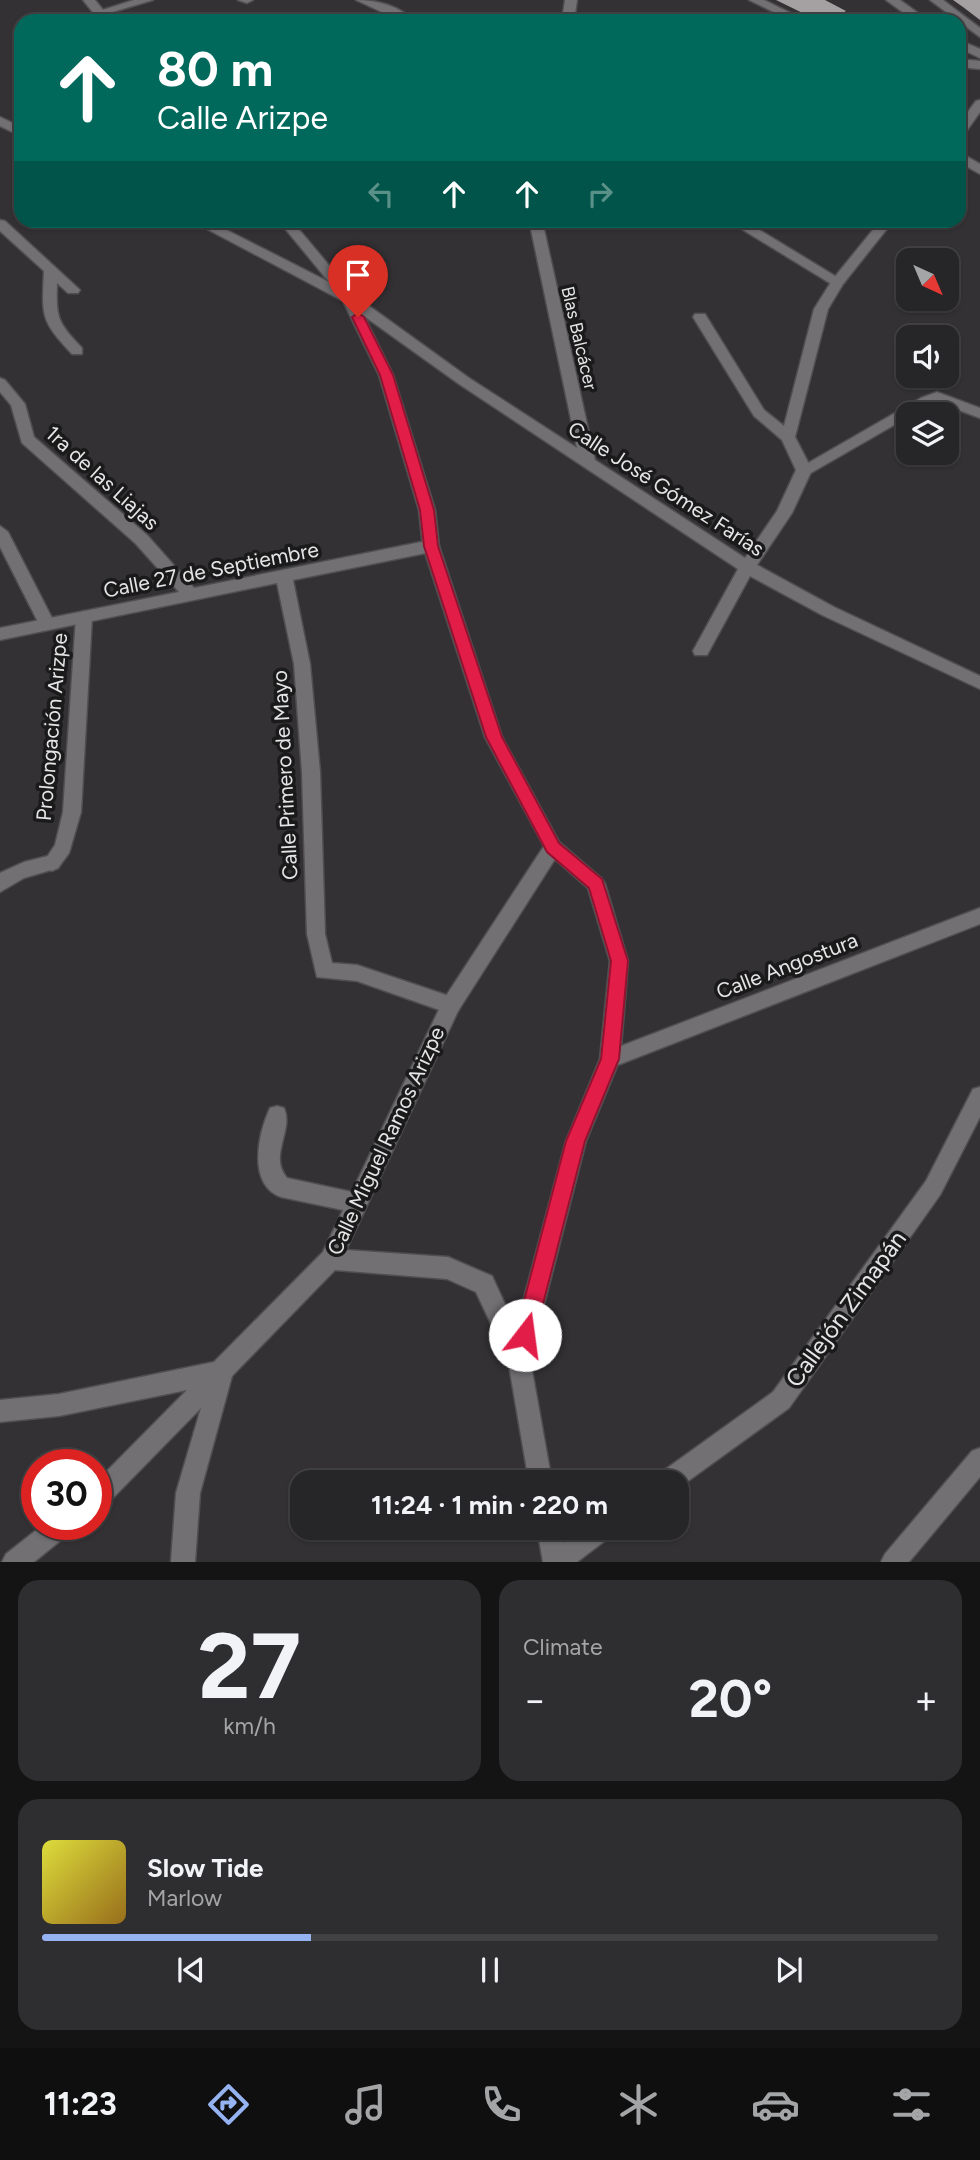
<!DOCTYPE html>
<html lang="en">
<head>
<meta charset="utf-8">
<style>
  body { margin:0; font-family:Figtree,sans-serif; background:#2e2d2f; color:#f1f3f6; height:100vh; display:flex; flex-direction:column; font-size:26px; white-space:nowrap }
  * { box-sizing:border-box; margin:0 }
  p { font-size:23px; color:#a4a5a7 }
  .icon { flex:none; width:38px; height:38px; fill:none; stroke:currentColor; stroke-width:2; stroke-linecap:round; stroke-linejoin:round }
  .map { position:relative; height:1562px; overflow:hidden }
  .side { display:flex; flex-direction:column; gap:18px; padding:18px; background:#151415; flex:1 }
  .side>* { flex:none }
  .hud { position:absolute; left:14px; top:14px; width:952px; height:214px; border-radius:21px; box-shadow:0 2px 5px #0004,0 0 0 2px #424244; background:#00695c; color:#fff; overflow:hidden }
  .needle { width:46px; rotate:136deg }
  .controls { position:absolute; left:896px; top:248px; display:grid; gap:14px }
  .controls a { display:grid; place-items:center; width:63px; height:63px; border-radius:14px; background:#262527; box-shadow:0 2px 5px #0004,0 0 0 2px #424244; font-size:35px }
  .speed { position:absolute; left:21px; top:1449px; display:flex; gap:14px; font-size:35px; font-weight:700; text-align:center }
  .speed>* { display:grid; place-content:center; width:91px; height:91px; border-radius:50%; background:#262527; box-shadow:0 2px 5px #0004,0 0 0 2px #424244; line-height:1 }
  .speed .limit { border:10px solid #d22; background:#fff; color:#111 }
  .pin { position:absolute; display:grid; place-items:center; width:60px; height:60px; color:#fff; margin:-72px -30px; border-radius:50% 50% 50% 0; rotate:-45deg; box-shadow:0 0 7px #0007 }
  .pin .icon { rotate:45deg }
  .me { position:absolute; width:77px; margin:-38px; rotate:15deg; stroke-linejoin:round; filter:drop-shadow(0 0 5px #0008) }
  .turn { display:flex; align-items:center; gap:24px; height:147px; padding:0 28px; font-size:32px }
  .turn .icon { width:91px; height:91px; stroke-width:2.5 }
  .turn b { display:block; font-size:49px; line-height:60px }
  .lanes { display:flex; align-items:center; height:66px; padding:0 28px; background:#0003; justify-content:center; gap:35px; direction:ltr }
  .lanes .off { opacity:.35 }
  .big { font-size:52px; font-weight:700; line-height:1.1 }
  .side .card { flex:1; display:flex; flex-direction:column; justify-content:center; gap:10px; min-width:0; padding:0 24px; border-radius:21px; background:#2e2d2f }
  .side .dial { align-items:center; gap:0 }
  .dial b { font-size:91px; line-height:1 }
  .song { display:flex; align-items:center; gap:21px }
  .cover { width:84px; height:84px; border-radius:10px; background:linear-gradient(135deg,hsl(60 70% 55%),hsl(40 70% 35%)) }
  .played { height:7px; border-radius:4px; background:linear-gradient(90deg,#95b2f1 30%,#424244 30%) }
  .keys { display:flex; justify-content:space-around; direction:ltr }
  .heat { display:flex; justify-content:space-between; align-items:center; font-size:38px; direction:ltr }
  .side .tiles { flex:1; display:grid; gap:18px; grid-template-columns:1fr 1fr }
  .card:last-child { grid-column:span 2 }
  .trip { position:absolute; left:290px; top:1470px; width:399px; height:70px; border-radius:21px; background:#262527; box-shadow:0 2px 5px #0004,0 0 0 2px #424244; font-weight:700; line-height:70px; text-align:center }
  .menu { display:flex; height:112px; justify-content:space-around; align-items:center; background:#0f0f10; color:#a4a5a7 }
  .menu .icon { width:49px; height:49px }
  .menu .selected { color:#95b2f1 }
  .menu b { font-size:32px; color:#f1f3f6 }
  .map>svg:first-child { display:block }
</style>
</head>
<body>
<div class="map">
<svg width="980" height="1562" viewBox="0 0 980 1562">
  <rect width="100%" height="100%" fill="#333134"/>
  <g fill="#a5a1a3">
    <path d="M776,0H825L846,11L829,21H819Z"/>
    <path d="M953,0H980V20L963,7Z"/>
  </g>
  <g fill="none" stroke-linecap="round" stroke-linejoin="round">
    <g stroke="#504e51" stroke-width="3">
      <g id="service">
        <path d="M134,0H153L99,16L93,13Z"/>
        <path d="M238,0H253L247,3Z"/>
        <path d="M356,0C378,0 399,6 415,21H401Z"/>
        <path d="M727,220H743L845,282L838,286L833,285Z"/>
        <path d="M0,378L5,380L25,404L34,437L147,535L194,588L431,540L437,542L439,546L437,550L431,552L293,580L310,664L320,772L325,934L332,963L357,965L458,999L461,1005L458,1011L451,1014L357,981L317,977L307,934L302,772L294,664L277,583L0,640V628L179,592L135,543L22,443L11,405L0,392Z"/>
        <path d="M937,392L980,408V418L937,402L908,415V417L809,474L804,475L796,470L921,398Z"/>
        <path d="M52,855L58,858L61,863L58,868L24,878L0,892V873L24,862Z"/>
        <path d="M980,908V924L610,1068L603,1065L600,1059L603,1053Z"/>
        <path d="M980,1087V1117L940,1195L789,1408L677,1489V1482H656L659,1474L773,1392L926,1181L973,1089Z"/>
        <path d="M980,1448V1477L909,1562H881L885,1554L972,1451Z"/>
        <path d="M584,1528H615L611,1536L577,1562H544L548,1554Z"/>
      </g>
    </g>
    <g stroke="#504e51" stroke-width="3">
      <path id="pedestrian" d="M0,220L5,221L80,290L78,293H68L57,283C56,318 57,322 82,348V354H72C40,320 42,316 44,271L0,231Z"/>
    </g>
    <g stroke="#504e51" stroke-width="3">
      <g id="minor">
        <path d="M83,0H95L112,21H100Z"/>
        <path d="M565,0H577L574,21H562Z"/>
        <path d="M749,0H764L807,21H792Z"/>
        <path d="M886,0H900L929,21H915Z"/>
        <path d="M930,0H943L980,28V37Z"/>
        <path d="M959,40L980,49V58L959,48Z"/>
        <path d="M959,59L980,61V69L959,67Z"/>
        <path d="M980,100V112L963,136L959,137V124L976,101Z"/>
        <path d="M0,117L21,127V136L0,126Z"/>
        <path d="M959,152L980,164V174L959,162Z"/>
        <path d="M190,220H207L329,282L278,220H291L354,295L469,378L577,448L529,220H542L595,460L745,558L777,511L796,470L782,440L754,416L693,317L695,314H705L764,410L784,426L814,309L833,279L881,220H894L843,284L828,309L795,437L812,470L792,513L757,565L834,607L980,676V689L822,615L750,576L707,655H695L693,651L738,569L459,384L364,316L393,375L435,510L439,546L502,737L559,842L602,879L605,884L628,961L620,1059L586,1141L530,1359L552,1482H529L508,1360L476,1292L447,1279L335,1270L232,1376L200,1493L195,1562H171L176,1493L201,1408L104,1507L96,1511V1482L187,1390L59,1416L0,1422V1400L59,1394L214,1362L323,1252L343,1210L281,1197C247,1184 258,1134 270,1108L277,1106L284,1108C294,1131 268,1155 287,1178L352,1192L444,999L544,846L485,737L423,546L419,510L379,375L343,301ZM555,859L588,888L610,961L600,1059L566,1141L516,1328L492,1276L448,1257L346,1250L458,1011Z"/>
        <path d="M0,526L8,532L54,622L52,626H40L38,622L0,547Z"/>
        <path d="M84,611L92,617L81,812L69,853L58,868L52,871L46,868L43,863L55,845L63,812L76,617Z"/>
        <path d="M44,1524H75L71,1532L34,1562H2L6,1554Z"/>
        <path d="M537,1528H561L567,1562H543Z"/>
      </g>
    </g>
    <use href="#service" fill="#727073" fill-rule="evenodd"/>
    <use href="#pedestrian" fill="#727073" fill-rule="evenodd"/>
    <use href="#minor" fill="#727073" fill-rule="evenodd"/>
  </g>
  <path fill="#e11d48" stroke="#92132f" stroke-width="2" d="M358,313L364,317L393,375L434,510L438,546L502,737L559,843L602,879L628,961L619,1059L585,1141L535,1335L532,1342L525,1345L518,1342L515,1335L566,1141L601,1059L611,961L589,888L547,852L486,737L424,546L420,510L380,375L352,317Z"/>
  <g text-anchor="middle" stroke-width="7" stroke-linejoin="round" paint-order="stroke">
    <g font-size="18" fill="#e5e4e6" stroke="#1a1a1b">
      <text transform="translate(579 338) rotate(77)" y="6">Blas Balcácer</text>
    </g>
    <g font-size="21" fill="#e5e4e6" stroke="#1a1a1b">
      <text transform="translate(102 478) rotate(42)" y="7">1ra de las Liajas</text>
      <text transform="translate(666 489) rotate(33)" y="7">Calle José Gómez Farías</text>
      <text transform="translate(211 570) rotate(-11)" y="7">Calle 27 de Septiembre</text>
      <text transform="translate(52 727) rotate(-85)" y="7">Prolongación Arizpe</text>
      <text transform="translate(285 775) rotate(-93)" y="7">Calle Primero de Mayo</text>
      <text transform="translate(787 966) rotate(-21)" y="7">Calle Angostura</text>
      <text transform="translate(386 1141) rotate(-65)" y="7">Calle Miguel Ramos Arizpe</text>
    </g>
    <g font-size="24" fill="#e5e4e6" stroke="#1a1a1b">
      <text transform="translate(846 1309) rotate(-54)" y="8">Callejón Zimapán</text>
    </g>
  </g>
</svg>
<div class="controls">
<a><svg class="needle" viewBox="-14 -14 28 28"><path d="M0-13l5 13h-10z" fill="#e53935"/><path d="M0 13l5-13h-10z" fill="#a4a5a7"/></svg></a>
<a><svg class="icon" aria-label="sound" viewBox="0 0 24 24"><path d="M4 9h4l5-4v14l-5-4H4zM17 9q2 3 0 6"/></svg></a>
<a><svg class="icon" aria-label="layers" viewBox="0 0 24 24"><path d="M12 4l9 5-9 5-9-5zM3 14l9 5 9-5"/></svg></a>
</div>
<div class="speed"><div class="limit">30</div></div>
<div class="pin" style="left:358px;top:317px;background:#d93025"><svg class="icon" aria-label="arrive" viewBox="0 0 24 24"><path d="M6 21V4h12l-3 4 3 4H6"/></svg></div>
<svg class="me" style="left:525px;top:1335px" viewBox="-20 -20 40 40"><circle r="19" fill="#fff"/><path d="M0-13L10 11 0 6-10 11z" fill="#e11d48"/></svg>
<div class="trip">11:24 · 1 min · 220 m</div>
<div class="hud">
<div class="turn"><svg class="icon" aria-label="ahead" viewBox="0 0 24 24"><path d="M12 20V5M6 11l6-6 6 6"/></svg><div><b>80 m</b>Calle Arizpe</div></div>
<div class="lanes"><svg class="icon off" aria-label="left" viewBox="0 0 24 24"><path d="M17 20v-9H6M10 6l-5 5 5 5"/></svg><svg class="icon" aria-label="ahead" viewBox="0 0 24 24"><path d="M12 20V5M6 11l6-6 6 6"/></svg><svg class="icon" aria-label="ahead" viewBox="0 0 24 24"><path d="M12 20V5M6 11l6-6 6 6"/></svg><svg class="icon off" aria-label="right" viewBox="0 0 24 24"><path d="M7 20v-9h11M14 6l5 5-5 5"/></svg></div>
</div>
</div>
<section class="side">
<div class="tiles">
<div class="card dial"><b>27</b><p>km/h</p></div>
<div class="card"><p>Climate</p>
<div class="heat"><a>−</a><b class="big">20°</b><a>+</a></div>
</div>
<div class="card">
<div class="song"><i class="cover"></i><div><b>Slow Tide</b><p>Marlow</p></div></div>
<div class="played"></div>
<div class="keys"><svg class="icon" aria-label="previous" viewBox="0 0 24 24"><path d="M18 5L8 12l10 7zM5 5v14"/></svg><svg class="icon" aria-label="pause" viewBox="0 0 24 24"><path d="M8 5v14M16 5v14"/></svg><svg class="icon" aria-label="next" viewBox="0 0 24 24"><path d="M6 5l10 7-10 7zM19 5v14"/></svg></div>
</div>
</div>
</section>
<nav class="menu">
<b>11:23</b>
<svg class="icon selected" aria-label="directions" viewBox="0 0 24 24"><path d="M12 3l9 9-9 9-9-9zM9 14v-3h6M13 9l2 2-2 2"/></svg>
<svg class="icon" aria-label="music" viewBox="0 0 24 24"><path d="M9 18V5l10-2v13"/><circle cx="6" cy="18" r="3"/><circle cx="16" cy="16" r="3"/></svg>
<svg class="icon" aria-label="phone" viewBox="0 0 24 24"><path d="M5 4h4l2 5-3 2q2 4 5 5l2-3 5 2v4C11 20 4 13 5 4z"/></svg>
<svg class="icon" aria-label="climate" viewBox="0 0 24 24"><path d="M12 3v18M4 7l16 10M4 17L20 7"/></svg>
<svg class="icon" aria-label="car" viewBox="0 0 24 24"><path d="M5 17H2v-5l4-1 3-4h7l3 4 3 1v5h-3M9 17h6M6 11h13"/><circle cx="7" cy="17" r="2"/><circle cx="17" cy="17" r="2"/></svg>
<svg class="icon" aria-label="filters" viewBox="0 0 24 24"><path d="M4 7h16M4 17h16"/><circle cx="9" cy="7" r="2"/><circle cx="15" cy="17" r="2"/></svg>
</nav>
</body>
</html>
